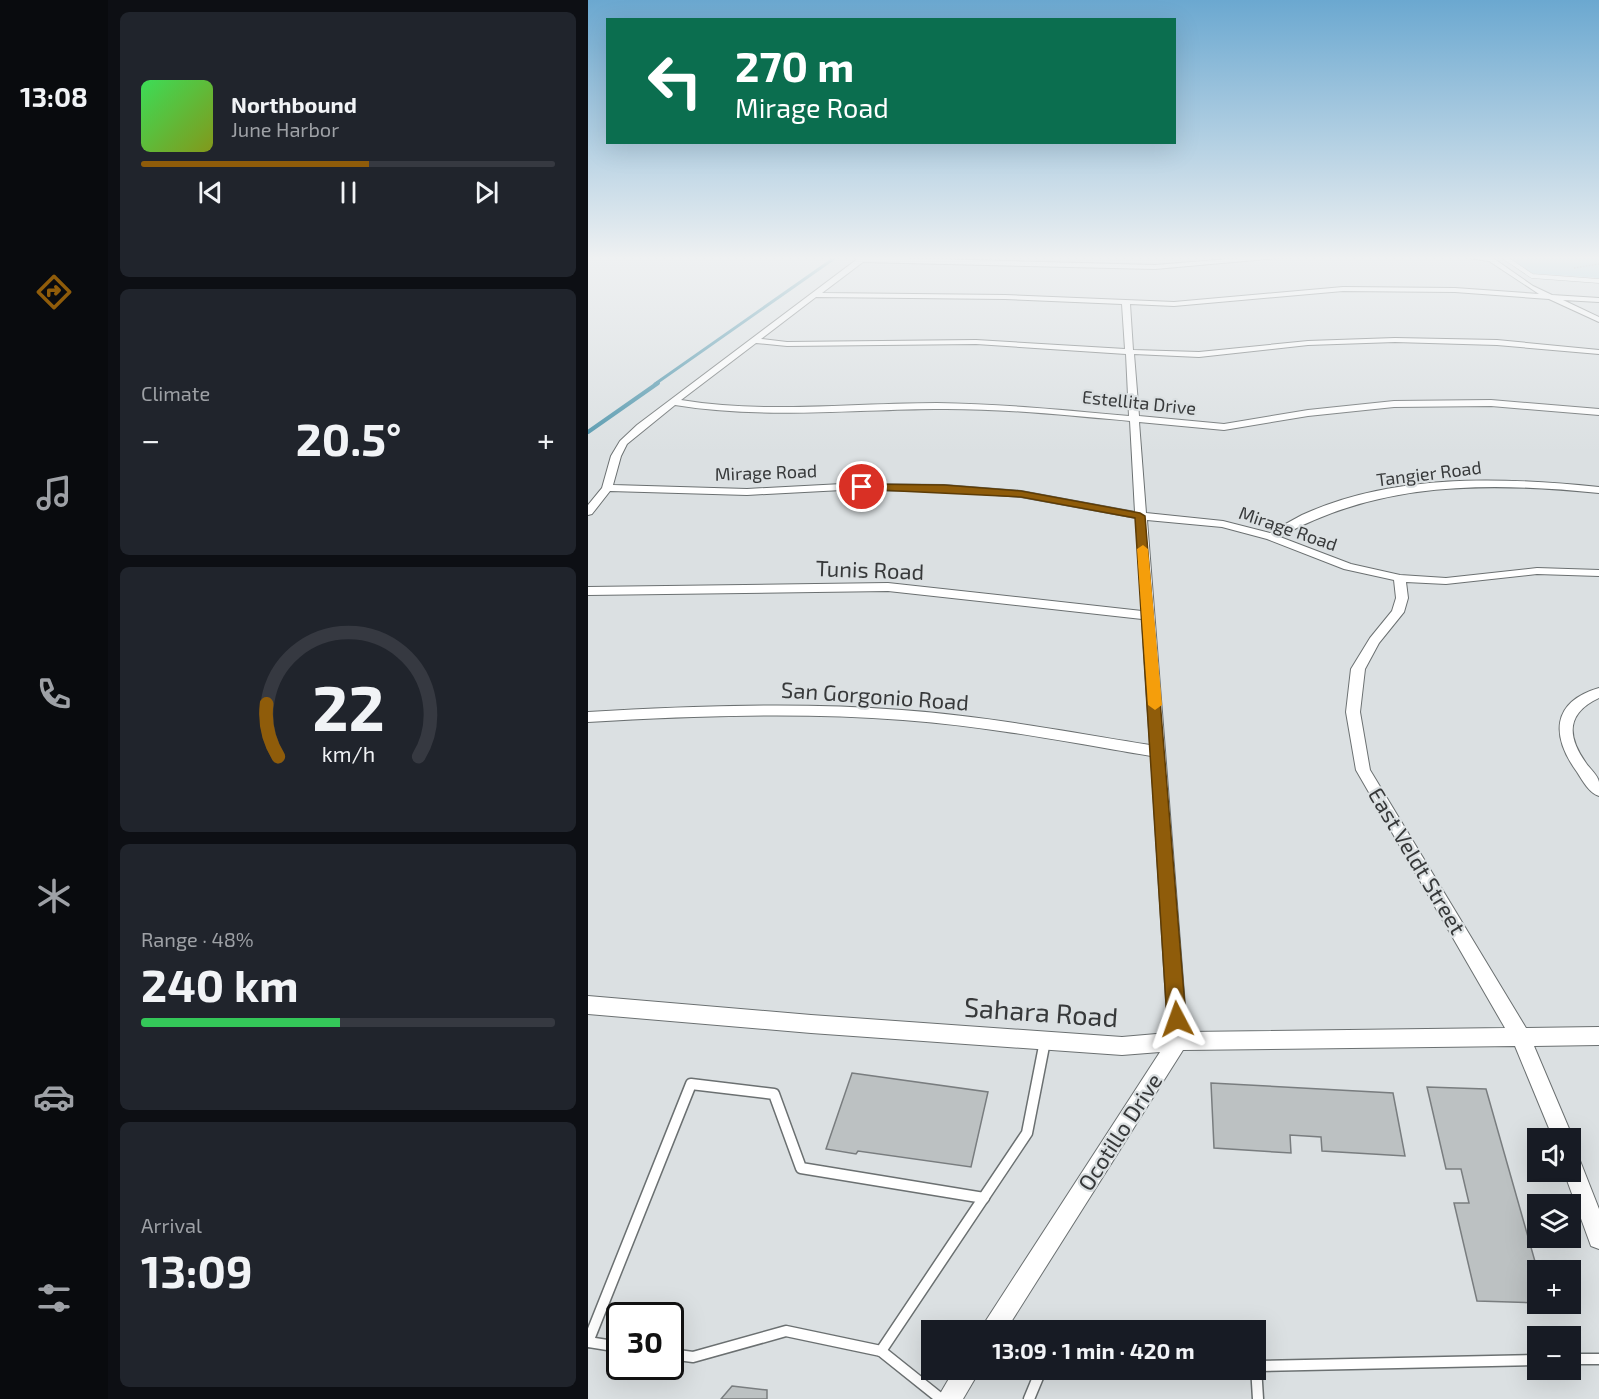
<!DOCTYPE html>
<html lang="en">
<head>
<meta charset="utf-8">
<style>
  body { margin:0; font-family:"Exo 2",sans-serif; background:#20242c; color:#f1f3f6; height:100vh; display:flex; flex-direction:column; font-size:22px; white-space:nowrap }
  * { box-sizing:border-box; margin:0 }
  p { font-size:20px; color:#9ea1a6 }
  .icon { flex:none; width:33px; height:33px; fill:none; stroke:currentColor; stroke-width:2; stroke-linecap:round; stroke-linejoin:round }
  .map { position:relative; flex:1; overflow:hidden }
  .sheet { display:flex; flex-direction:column; gap:12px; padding:12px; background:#0d0f14; width:480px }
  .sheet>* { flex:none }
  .guide { position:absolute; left:18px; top:18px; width:570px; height:126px; border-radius:0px; box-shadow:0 6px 24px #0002; background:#0b6e4f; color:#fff; overflow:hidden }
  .buttons { position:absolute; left:939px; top:1128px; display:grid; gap:12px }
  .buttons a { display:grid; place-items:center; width:54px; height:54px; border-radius:0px; background:#171b24; box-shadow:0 6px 24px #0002; font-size:30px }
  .speed { position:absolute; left:18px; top:1302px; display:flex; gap:12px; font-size:30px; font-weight:700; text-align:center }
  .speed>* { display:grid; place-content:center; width:78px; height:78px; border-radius:50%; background:#171b24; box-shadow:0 6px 24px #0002; line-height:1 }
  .speed .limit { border:3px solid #111; border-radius:9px; background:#fff; color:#111 }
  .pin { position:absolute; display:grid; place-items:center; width:51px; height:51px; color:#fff; margin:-26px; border:3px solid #fff; border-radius:50%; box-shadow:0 2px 6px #0007 }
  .me { position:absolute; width:66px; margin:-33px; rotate:356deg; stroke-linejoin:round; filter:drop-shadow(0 0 4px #0008) }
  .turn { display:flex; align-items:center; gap:21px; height:126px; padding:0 30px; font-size:27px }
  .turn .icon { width:78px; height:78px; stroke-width:2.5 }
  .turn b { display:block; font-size:42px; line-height:51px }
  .big { font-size:45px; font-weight:700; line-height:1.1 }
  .sheet .card { flex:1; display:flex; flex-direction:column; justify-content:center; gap:9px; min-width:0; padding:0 21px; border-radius:9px; background:#20242c }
  .sheet .dial { align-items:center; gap:0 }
  .dial svg { height:156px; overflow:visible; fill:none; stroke:#363941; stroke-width:7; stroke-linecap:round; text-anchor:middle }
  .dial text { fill:#f1f3f6; stroke:none }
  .song { display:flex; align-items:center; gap:18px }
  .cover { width:72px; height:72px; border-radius:9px; background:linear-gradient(135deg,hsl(130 70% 55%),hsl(70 70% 35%)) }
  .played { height:6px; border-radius:3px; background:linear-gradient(90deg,#8f5c0a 55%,#363941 55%) }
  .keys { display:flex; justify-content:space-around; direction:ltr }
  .heat { display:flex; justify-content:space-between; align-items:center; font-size:33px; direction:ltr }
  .charge { height:9px; border-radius:4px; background:linear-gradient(90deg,#34c759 48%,#363941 0) }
  .trip { position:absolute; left:333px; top:1320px; width:345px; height:60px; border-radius:0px; background:#171b24; box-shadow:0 6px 24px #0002; font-weight:700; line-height:60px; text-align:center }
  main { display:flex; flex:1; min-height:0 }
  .dock { display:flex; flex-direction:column; width:108px; justify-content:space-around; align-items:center; background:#090b0e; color:#9ea1a6 }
  .dock .icon { width:42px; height:42px }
  .dock .on { color:#8f5c0a }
  .dock b { font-size:27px; color:#f1f3f6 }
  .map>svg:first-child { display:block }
</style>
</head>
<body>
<main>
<nav class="dock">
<b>13:08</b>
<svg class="icon on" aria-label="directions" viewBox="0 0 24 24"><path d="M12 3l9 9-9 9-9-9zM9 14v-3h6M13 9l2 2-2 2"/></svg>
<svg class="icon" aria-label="music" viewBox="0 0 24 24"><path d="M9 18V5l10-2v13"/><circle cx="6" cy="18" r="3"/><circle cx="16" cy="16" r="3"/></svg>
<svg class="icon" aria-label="phone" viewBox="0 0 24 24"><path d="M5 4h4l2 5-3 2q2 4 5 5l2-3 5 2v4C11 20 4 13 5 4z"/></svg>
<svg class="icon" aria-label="climate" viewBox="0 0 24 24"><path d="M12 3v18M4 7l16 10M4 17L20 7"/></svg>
<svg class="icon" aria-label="car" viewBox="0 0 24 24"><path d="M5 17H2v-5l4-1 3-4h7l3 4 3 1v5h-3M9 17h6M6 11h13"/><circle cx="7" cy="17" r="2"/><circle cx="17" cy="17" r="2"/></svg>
<svg class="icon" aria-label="filters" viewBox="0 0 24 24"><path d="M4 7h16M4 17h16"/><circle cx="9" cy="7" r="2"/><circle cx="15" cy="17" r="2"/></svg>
</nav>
<section class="sheet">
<div class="card">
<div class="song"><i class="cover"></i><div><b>Northbound</b><p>June Harbor</p></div></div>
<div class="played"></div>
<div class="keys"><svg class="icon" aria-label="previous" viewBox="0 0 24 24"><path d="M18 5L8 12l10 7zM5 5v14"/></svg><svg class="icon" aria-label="pause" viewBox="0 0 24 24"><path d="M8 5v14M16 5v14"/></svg><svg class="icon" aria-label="next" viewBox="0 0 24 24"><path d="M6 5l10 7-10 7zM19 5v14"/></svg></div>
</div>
<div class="card"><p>Climate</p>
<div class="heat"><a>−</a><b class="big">20.5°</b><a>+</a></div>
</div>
<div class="card dial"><svg viewBox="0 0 100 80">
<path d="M14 69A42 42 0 1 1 86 69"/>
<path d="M14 69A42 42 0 0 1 8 42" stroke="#8f5c0a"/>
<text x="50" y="56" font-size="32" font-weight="700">22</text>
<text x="50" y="72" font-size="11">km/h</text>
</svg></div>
<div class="card"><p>Range · 48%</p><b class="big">240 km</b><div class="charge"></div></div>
<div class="card"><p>Arrival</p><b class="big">13:09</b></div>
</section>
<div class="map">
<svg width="1011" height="1399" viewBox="0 0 1011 1399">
  <rect width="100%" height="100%" fill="#dbe0e2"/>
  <path fill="#a6d0de" d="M920,257H1011V278L938,273Z"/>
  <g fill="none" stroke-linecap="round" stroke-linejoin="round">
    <path stroke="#5196ac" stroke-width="3" d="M67,384L248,257"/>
    <path stroke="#5196ac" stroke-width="4" d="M0,432L70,383"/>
  </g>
  <g fill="#bcc1c2" stroke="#797d7f" stroke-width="1.5">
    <path d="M264,1073L400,1092L383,1167L270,1151L268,1154L238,1149Z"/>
    <path d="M623,1083L805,1093L817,1156L734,1151L733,1137L702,1135L703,1153L626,1148Z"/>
    <path d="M839,1087L898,1089L950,1272V1303L889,1301L866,1203H881L873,1169H858Z"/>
    <path d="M144,1386L179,1390V1399H133Z"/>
  </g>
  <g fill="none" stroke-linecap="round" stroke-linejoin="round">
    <g stroke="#6b7071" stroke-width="5">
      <path id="service-far1" d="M916,257L944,276L1011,281"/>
    </g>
    <g stroke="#6b7071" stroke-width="13">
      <g id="service">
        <path d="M0,1342L103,1084L186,1094L213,1168L396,1198"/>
        <path d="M0,1342L32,1347"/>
        <path d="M293,1351L353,1399"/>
        <path d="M82,1354L105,1357L198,1331L293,1351L439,1133L457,1041"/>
        <path d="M982,1359H1011"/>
        <path d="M668,1366L950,1360"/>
        <path d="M668,1366L670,1399"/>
        <path d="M493,1370H566"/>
        <path d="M441,1399L453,1370"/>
      </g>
    </g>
    <g stroke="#6b7071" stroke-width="2">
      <g id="minor">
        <path d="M272,257L567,265L666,257H700L567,269L275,262L234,293L417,295L586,302L755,287L867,288L951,294L901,261L875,257L905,258L945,286L964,295L1011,298V302L975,300L1011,317V322L961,299L867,292L755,291L586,306L542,304L545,350L611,352L720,341L807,338L909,340L1011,350V354L909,345L807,342L720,345L611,357L546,354L551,416L636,424L720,410L806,401L903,400L1011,409V415L903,406L806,407L720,416L636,430L551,422L558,513L635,521L682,533C692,527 703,521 714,515C805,473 914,477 1011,487V493C901,482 791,481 692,537L763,564L812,575L858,578L949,568L1011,570V576L949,574L858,584L818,582L820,598L816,612L791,643L777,669L772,712L782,770L938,1028L1011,1027V1045L946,1046L985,1138L982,1144V1138H965L927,1046L595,1050L418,1330H394L397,1322L572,1052L534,1055L223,1033L0,1014V996L223,1015L534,1037L580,1033L563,756C480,742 398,726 315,720C210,712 105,716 0,722V712C105,706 210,702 314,710C398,716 480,732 562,745L554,619L300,591L0,595V587L300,583L554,611L548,518L433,497L356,491L254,490L159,495L22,491L4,514L0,515V505L14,488L23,456L32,441L49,425ZM228,297L417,299L534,304L537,349L388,340L199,342L173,339ZM168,343L199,346L388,344L538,354L541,416C478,410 413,404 349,403C264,403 177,414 93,400ZM87,405C172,419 260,410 346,409C411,408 477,415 542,421L547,512L433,491L356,485L254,484L159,489L25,485L33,456L39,444ZM559,520L634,527L679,539L756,569L806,580L808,598L804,611L782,638L763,669L758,712L768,770L917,1028L599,1032Z"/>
        <path d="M1011,688V698C979,713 978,735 998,763C1001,768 1010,775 1011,782C1011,786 1011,791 1011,796C1001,793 995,781 989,772C963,736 963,702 1011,688Z"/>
        <path d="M982,1150L989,1153L1011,1209V1249L1003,1246L976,1172H982Z"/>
        <path d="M366,1370H392L375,1399H349Z"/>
      </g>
    </g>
    <path stroke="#939799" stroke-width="1.5" stroke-dasharray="1.5 1.5" stroke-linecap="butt" d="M986,268L1011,264"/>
    <use href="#service-far1" stroke="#fff" stroke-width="4"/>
    <use href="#service" stroke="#fff" stroke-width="10"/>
    <use href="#minor" fill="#fff" fill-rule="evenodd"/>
  </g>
  <linearGradient id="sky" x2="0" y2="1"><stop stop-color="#6ba8d0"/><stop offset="0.57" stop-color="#eff1f2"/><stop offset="1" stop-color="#eff1f2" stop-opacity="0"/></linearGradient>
  <rect width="1011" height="453" fill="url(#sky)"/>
  <path fill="#8f5c0a" stroke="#5d3c06" stroke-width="1.5" d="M274,484L356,485L433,491L552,513L557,516L598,1019L595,1025L589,1028L582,1025L579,1019L547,518L433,497L270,489L269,487Z"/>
  <path fill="#f59e0b" d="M555,545L560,549L574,705L567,710L560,705L549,549Z"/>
  <g text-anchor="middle" stroke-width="4.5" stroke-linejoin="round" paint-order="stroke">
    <g font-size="18" fill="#37393a" stroke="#dbe0e2">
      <text transform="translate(551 403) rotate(6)" y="6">Estellita Drive</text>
      <text transform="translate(178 473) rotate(-2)" y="6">Mirage Road</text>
      <text transform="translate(841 474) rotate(-7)" y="6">Tangier Road</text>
      <text transform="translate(700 529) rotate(19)" y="6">Mirage Road</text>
    </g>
    <g font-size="22" fill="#37393a" stroke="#dbe0e2">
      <text transform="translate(282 570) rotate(2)" y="8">Tunis Road</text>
      <text transform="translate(287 696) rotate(4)" y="8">San Gorgonio Road</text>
      <text transform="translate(829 861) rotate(59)" y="8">East Veldt Street</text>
      <text transform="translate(532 1132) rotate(-57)" y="8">Ocotillo Drive</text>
    </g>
    <g font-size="27" fill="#37393a" stroke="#dbe0e2">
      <text transform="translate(453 1013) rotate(4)" y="9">Sahara Road</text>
    </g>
  </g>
</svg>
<div class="buttons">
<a><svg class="icon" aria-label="sound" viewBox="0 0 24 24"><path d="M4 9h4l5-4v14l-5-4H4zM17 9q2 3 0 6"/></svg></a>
<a><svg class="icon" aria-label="layers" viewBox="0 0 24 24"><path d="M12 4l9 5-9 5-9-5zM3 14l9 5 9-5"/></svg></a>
<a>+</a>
<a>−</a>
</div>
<div class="speed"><div class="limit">30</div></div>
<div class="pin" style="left:274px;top:487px;background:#d93025"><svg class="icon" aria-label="arrive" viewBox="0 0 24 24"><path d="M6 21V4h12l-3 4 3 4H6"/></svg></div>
<svg class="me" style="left:589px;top:1019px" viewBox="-20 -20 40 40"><path d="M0-17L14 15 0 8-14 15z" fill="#8f5c0a" stroke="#fff" stroke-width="4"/></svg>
<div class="trip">13:09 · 1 min · 420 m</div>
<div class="guide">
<div class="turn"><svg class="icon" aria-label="left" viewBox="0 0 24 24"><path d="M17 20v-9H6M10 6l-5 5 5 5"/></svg><div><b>270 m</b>Mirage Road</div></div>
</div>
</div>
</main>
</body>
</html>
